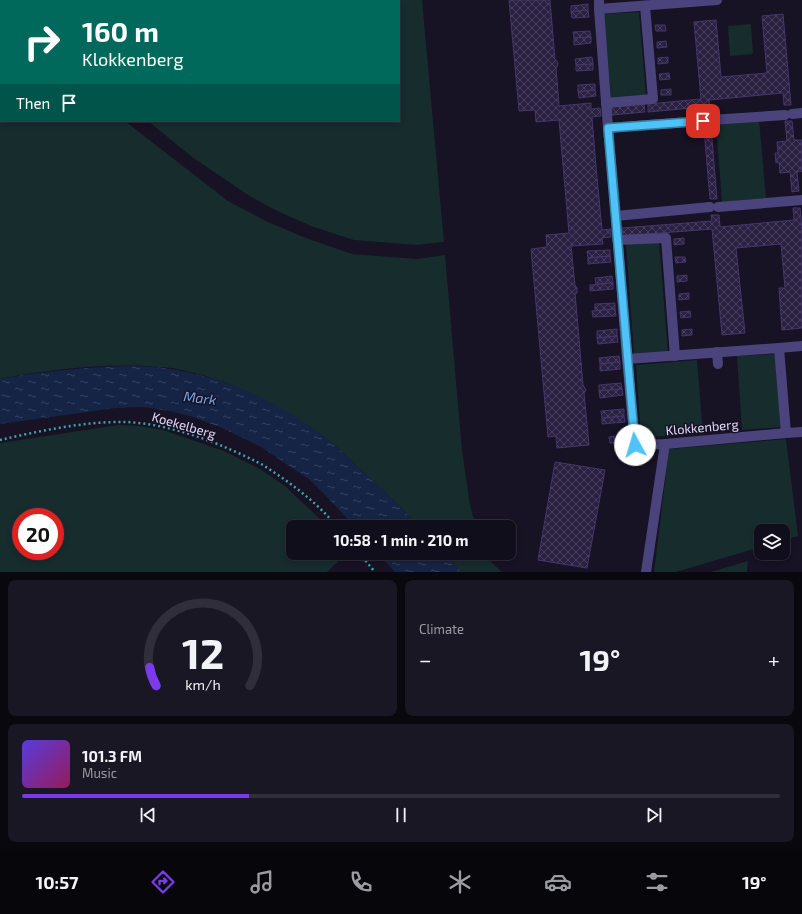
<!DOCTYPE html>
<html lang="en">
<head>
<meta charset="utf-8">
<style>
  body { margin:0; font-family:"Exo 2",sans-serif; background:#1a1724; color:#f1f3f6; height:100vh; display:flex; flex-direction:column; font-size:15px; white-space:nowrap }
  * { box-sizing:border-box; margin:0 }
  p { font-size:13px; color:#9c9ca3 }
  .icon { flex:none; width:22px; height:22px; fill:none; stroke:currentColor; stroke-width:2; stroke-linecap:round; stroke-linejoin:round }
  .map { position:relative; height:572px; overflow:hidden }
  .side { display:flex; flex-direction:column; gap:8px; padding:8px; background:#09080f; flex:1 }
  .side>* { flex:none }
  .guide { position:absolute; left:0px; top:0px; width:400px; height:122px; box-shadow:0 2px 6px #0003,0 0 0 1px #302e3a; background:#00695c; color:#fff; overflow:hidden }
  .fabs { position:absolute; left:754px; top:524px; display:grid; gap:8px }
  .fabs a { display:grid; place-items:center; width:36px; height:36px; border-radius:8px; background:#110e1b; box-shadow:0 2px 6px #0003,0 0 0 1px #302e3a; font-size:20px }
  .speed { position:absolute; left:12px; top:508px; display:flex; gap:8px; font-size:20px; font-weight:700; text-align:center }
  .speed>* { display:grid; place-content:center; width:52px; height:52px; border-radius:50%; background:#110e1b; box-shadow:0 2px 6px #0003,0 0 0 1px #302e3a; line-height:1 }
  .speed .limit { border:6px solid #d22; background:#fff; color:#111 }
  .pin { position:absolute; display:grid; place-items:center; width:34px; height:34px; color:#fff; margin:-17px; border-radius:8px; box-shadow:0 2px 6px #0006 }
  .me { position:absolute; width:44px; margin:-22px; rotate:354deg; stroke-linejoin:round; filter:drop-shadow(0 0 3px #0008) }
  .turn { display:flex; align-items:center; gap:14px; height:84px; padding:0 16px; font-size:18px }
  .turn .icon { width:52px; height:52px; stroke-width:2.5 }
  .turn b { display:block; font-size:28px; line-height:34px }
  .then { display:flex; align-items:center; height:38px; padding:0 16px; background:#0003; gap:8px; font-size:15px }
  .big { font-size:30px; font-weight:700; line-height:1.1 }
  .side .widget { flex:1; display:flex; flex-direction:column; justify-content:center; gap:6px; min-width:0; padding:0 14px; border-radius:8px; background:#1a1724 }
  .side .dial { align-items:center; gap:0 }
  .dial svg { height:104px; overflow:visible; fill:none; stroke:#302e3a; stroke-width:7; stroke-linecap:round; text-anchor:middle }
  .dial text { fill:#f1f3f6; stroke:none }
  .song { display:flex; align-items:center; gap:12px }
  .cover { width:48px; height:48px; border-radius:6px; background:linear-gradient(135deg,hsl(250 70% 55%),hsl(330 70% 35%)) }
  .played { height:4px; border-radius:2px; background:linear-gradient(90deg,#7c3aed 30%,#302e3a 30%) }
  .keys { display:flex; justify-content:space-around; direction:ltr }
  .heat { display:flex; justify-content:space-between; align-items:center; font-size:22px; direction:ltr }
  .side .tiles { flex:1; display:grid; gap:8px; grid-template-columns:1fr 1fr }
  .widget:last-child { grid-column:span 2 }
  .trip { position:absolute; left:286px; top:520px; width:230px; height:40px; border-radius:8px; background:#110e1b; box-shadow:0 2px 6px #0003,0 0 0 1px #302e3a; font-weight:700; line-height:40px; text-align:center }
  .menu { display:flex; height:64px; justify-content:space-around; align-items:center; background:#07060b; color:#9c9ca3 }
  .menu .icon { width:28px; height:28px }
  .menu .current { color:#7c3aed }
  .menu b { font-size:18px; color:#f1f3f6 }
  .map>svg:first-child { display:block }
</style>
</head>
<body>
<div class="map">
<svg width="802" height="572" viewBox="0 0 802 572">
  <defs>
    <pattern id="water-ripples" width="26" height="14" patternUnits="userSpaceOnUse"><rect width="26" height="14" fill="#152345"/><path d="M2 4q2-2 4 0t4 0M15 11q2-2 4 0t4 0" fill="none" stroke="#374261"/></pattern>
    <pattern id="building-cross-hatch" width="8" height="8" patternUnits="userSpaceOnUse"><rect width="8" height="8" fill="#2a2042"/><path d="M0 0l8 8M0 8l8-8" fill="none" stroke="#49405e"/></pattern>
  </defs>
  <rect width="100%" height="100%" fill="#171224"/>
  <g fill="#162c2d" fill-rule="evenodd">
    <path d="M173,0H422L444,242L416,245L354,240L311,226L273,209L248,195L192,157L148,121H399V1H172Z"/>
    <path d="M639,12L646,96L611,99L604,14Z"/>
    <path d="M751,24L753,54L730,56L728,26Z"/>
    <path d="M0,80L1,121H125L228,201L268,222L306,238L352,254L417,259L445,255L462,450L470,505L476,527H420C402,508 383,490 363,472C351,461 340,449 327,439C282,405 228,378 172,368C163,367 154,367 145,366C96,364 47,370 0,379Z"/>
    <path d="M759,120L766,198L722,202L716,123Z"/>
    <path d="M659,241L668,353L634,355L626,244Z"/>
    <path d="M775,354L781,427L742,430L737,356Z"/>
    <path d="M697,360L703,433L641,438L636,365Z"/>
    <path d="M118,425L140,426L163,430L224,451L260,469L285,486L321,520L326,527H293V553H345L346,554L327,572H0V443ZM21,517H55V551H21Z"/>
    <path d="M786,439L798,536L783,540V531H761V547L676,572H654L669,449Z"/>
    <path d="M444,553H487L492,563L502,572H461Z"/>
    <path d="M748,561L747,572H711Z"/>
  </g>
  <g fill="url(#water-ripples)">
    <path d="M130,366C202,366 271,395 327,439C340,449 351,461 363,472C383,490 402,508 420,527H355L330,500L310,480L261,447L222,428L193,417L169,411L143,407L116,408L0,424V379C43,371 86,367 130,366Z"/>
    <path d="M378,553H444L461,572H395Z"/>
  </g>
  <g fill="url(#building-cross-hatch)" stroke="#45366b">
    <path d="M509,0H550L555,60H556L558,63L557,67H556L559,106L591,103V109L600,108L601,116L592,117L596,167L602,230L611,229V237L602,238L603,244L571,246L575,285L577,288V293H575L583,385L586,390L584,393L589,445L557,448L556,436L548,437L531,249L547,247L546,235L569,233L559,120L536,122L535,110L519,111Z"/>
    <path d="M588,4V10L571,12V6Z"/>
    <path d="M1,9V29L0,28Z"/>
    <path d="M588,10L589,17L572,18L571,12Z"/>
    <path d="M783,14L791,105H784L783,93L709,100L710,112H702V107L648,112V104L701,99L694,22L716,20L721,77L767,73L762,16Z"/>
    <path d="M655,25H665L666,31H656Z"/>
    <path d="M590,31L591,37L574,38L573,32Z"/>
    <path d="M591,37V43L574,45V38Z"/>
    <path d="M666,41L667,47L657,48V42Z"/>
    <path d="M592,57L593,64L576,65L575,59Z"/>
    <path d="M668,57V63L658,64V58Z"/>
    <path d="M593,64V70L576,71V65Z"/>
    <path d="M669,73L670,79L660,80L659,74Z"/>
    <path d="M595,84V90L578,92V85Z"/>
    <path d="M671,89V95H661V90Z"/>
    <path d="M595,90L596,96L579,98L578,92Z"/>
    <path d="M644,104L645,112L612,115L611,107Z"/>
    <path d="M785,121H792L794,140H802V171L797,172L799,191L792,192L790,172L780,173L779,162L776,163L775,153H778L777,142L787,141Z"/>
    <path d="M711,128L717,199H710L704,129Z"/>
    <path d="M793,208H800L802,231V328L782,330L779,288H785L781,244L736,248L745,333L722,335L712,229L622,236V228L712,221L711,215H719L720,227L794,220Z"/>
    <path d="M684,238V244L674,245V239Z"/>
    <path d="M610,250V256L588,258L587,251Z"/>
    <path d="M610,256L611,262L588,264V258Z"/>
    <path d="M675,257H685L686,262L676,263Z"/>
    <path d="M687,275V281L677,282V276Z"/>
    <path d="M612,276L613,283L596,284L595,278Z"/>
    <path d="M613,283V289L590,291V285Z"/>
    <path d="M689,293V299L679,300V294Z"/>
    <path d="M615,303V309L595,311V304Z"/>
    <path d="M615,309L616,316L593,317L592,311Z"/>
    <path d="M690,311L691,317L681,318L680,312Z"/>
    <path d="M617,329V336L597,338V331Z"/>
    <path d="M692,329V335L682,336V330Z"/>
    <path d="M617,336L618,342L598,344L597,338Z"/>
    <path d="M619,356L620,362L600,364L599,358Z"/>
    <path d="M620,362V369L600,371V364Z"/>
    <path d="M621,383L622,389L599,391V385Z"/>
    <path d="M622,389L623,395L600,398L599,391Z"/>
    <path d="M624,409V416L602,418L601,411Z"/>
    <path d="M624,416L625,422L602,424V418Z"/>
    <path d="M626,435L627,442L610,443L609,437Z"/>
    <path d="M555,462L605,470L587,568L538,560Z"/>
  </g>
  <g fill="none" stroke-linecap="round" stroke-linejoin="round">
    <g stroke="#3fa5a8" stroke-width="2.5" stroke-dasharray="2 3" stroke-linecap="butt">
      <path d="M0,440C39,431 86,421 126,422C173,424 222,444 263,465C269,469 275,473 281,477C302,492 321,507 337,527"/>
      <path d="M359,553L375,572"/>
    </g>
    <g stroke="#4a437c" stroke-width="10">
      <path d="M15,0L17,1"/>
      <path d="M599,0V9L717,0"/>
      <path d="M599,9L608,128"/>
      <path d="M0,94L1,93"/>
      <path d="M606,103L653,99L645,6"/>
      <path d="M792,114L802,113"/>
      <path d="M710,120L785,115"/>
      <path d="M703,121L608,128L616,216L710,207"/>
      <path d="M718,207L802,200"/>
      <path d="M616,216L627,359"/>
      <path d="M617,240L666,238L675,356"/>
      <path d="M779,348L802,346"/>
      <path d="M717,352L718,364"/>
      <path d="M786,433L779,348L627,359L635,445L665,444L786,433L802,432"/>
      <path d="M646,572L665,444"/>
    </g>
  </g>
  <g fill="none" stroke-linecap="round" stroke-linejoin="round">
    <g stroke="#337fa1" stroke-width="10">
      <path id="route" d="M635,445L608,128L703,121"/>
    </g>
    <use href="#route" stroke="#4fc3f7" stroke-width="7"/>
  </g>
  <g text-anchor="middle" stroke-width="3" stroke-linejoin="round" paint-order="stroke">
    <g font-size="13" fill="#e0dafa" stroke="#171224">
      <text transform="translate(184 425) rotate(16)" y="5">Koekelberg</text>
      <text transform="translate(702 427) rotate(-5)" y="5">Klokkenberg</text>
    </g>
    <g font-size="14" font-style="italic" fill="#75abec" stroke="#171224">
      <text transform="translate(200 398) rotate(7)" y="5">Mark</text>
    </g>
  </g>
</svg>
<div class="fabs">
<a><svg class="icon" aria-label="layers" viewBox="0 0 24 24"><path d="M12 4l9 5-9 5-9-5zM3 14l9 5 9-5"/></svg></a>
</div>
<div class="speed"><div class="limit">20</div></div>
<div class="pin" style="left:703px;top:121px;background:#d93025"><svg class="icon" aria-label="arrive" viewBox="0 0 24 24"><path d="M6 21V4h12l-3 4 3 4H6"/></svg></div>
<svg class="me" style="left:635px;top:445px" viewBox="-20 -20 40 40"><circle r="19" fill="#fff"/><path d="M0-13L10 11 0 6-10 11z" fill="#4fc3f7"/></svg>
<div class="trip">10:58 · 1 min · 210 m</div>
<div class="guide">
<div class="turn"><svg class="icon" aria-label="right" viewBox="0 0 24 24"><path d="M7 20v-9h11M14 6l5 5-5 5"/></svg><div><b>160 m</b>Klokkenberg</div></div>
<div class="then">Then<svg class="icon" aria-label="arrive" viewBox="0 0 24 24"><path d="M6 21V4h12l-3 4 3 4H6"/></svg></div>
</div>
</div>
<section class="side">
<div class="tiles">
<div class="widget dial"><svg viewBox="0 0 100 80">
<path d="M14 69A42 42 0 1 1 86 69"/>
<path d="M14 69A42 42 0 0 1 9 55" stroke="#7c3aed"/>
<text x="50" y="56" font-size="32" font-weight="700">12</text>
<text x="50" y="72" font-size="11">km/h</text>
</svg></div>
<div class="widget"><p>Climate</p>
<div class="heat"><a>−</a><b class="big">19°</b><a>+</a></div>
</div>
<div class="widget">
<div class="song"><i class="cover"></i><div><b>101.3 FM</b><p>Music</p></div></div>
<div class="played"></div>
<div class="keys"><svg class="icon" aria-label="previous" viewBox="0 0 24 24"><path d="M18 5L8 12l10 7zM5 5v14"/></svg><svg class="icon" aria-label="pause" viewBox="0 0 24 24"><path d="M8 5v14M16 5v14"/></svg><svg class="icon" aria-label="next" viewBox="0 0 24 24"><path d="M6 5l10 7-10 7zM19 5v14"/></svg></div>
</div>
</div>
</section>
<nav class="menu">
<b>10:57</b>
<svg class="icon current" aria-label="directions" viewBox="0 0 24 24"><path d="M12 3l9 9-9 9-9-9zM9 14v-3h6M13 9l2 2-2 2"/></svg>
<svg class="icon" aria-label="music" viewBox="0 0 24 24"><path d="M9 18V5l10-2v13"/><circle cx="6" cy="18" r="3"/><circle cx="16" cy="16" r="3"/></svg>
<svg class="icon" aria-label="phone" viewBox="0 0 24 24"><path d="M5 4h4l2 5-3 2q2 4 5 5l2-3 5 2v4C11 20 4 13 5 4z"/></svg>
<svg class="icon" aria-label="climate" viewBox="0 0 24 24"><path d="M12 3v18M4 7l16 10M4 17L20 7"/></svg>
<svg class="icon" aria-label="car" viewBox="0 0 24 24"><path d="M5 17H2v-5l4-1 3-4h7l3 4 3 1v5h-3M9 17h6M6 11h13"/><circle cx="7" cy="17" r="2"/><circle cx="17" cy="17" r="2"/></svg>
<svg class="icon" aria-label="filters" viewBox="0 0 24 24"><path d="M4 7h16M4 17h16"/><circle cx="9" cy="7" r="2"/><circle cx="15" cy="17" r="2"/></svg>
<b>19°</b>
</nav>
</body>
</html>
